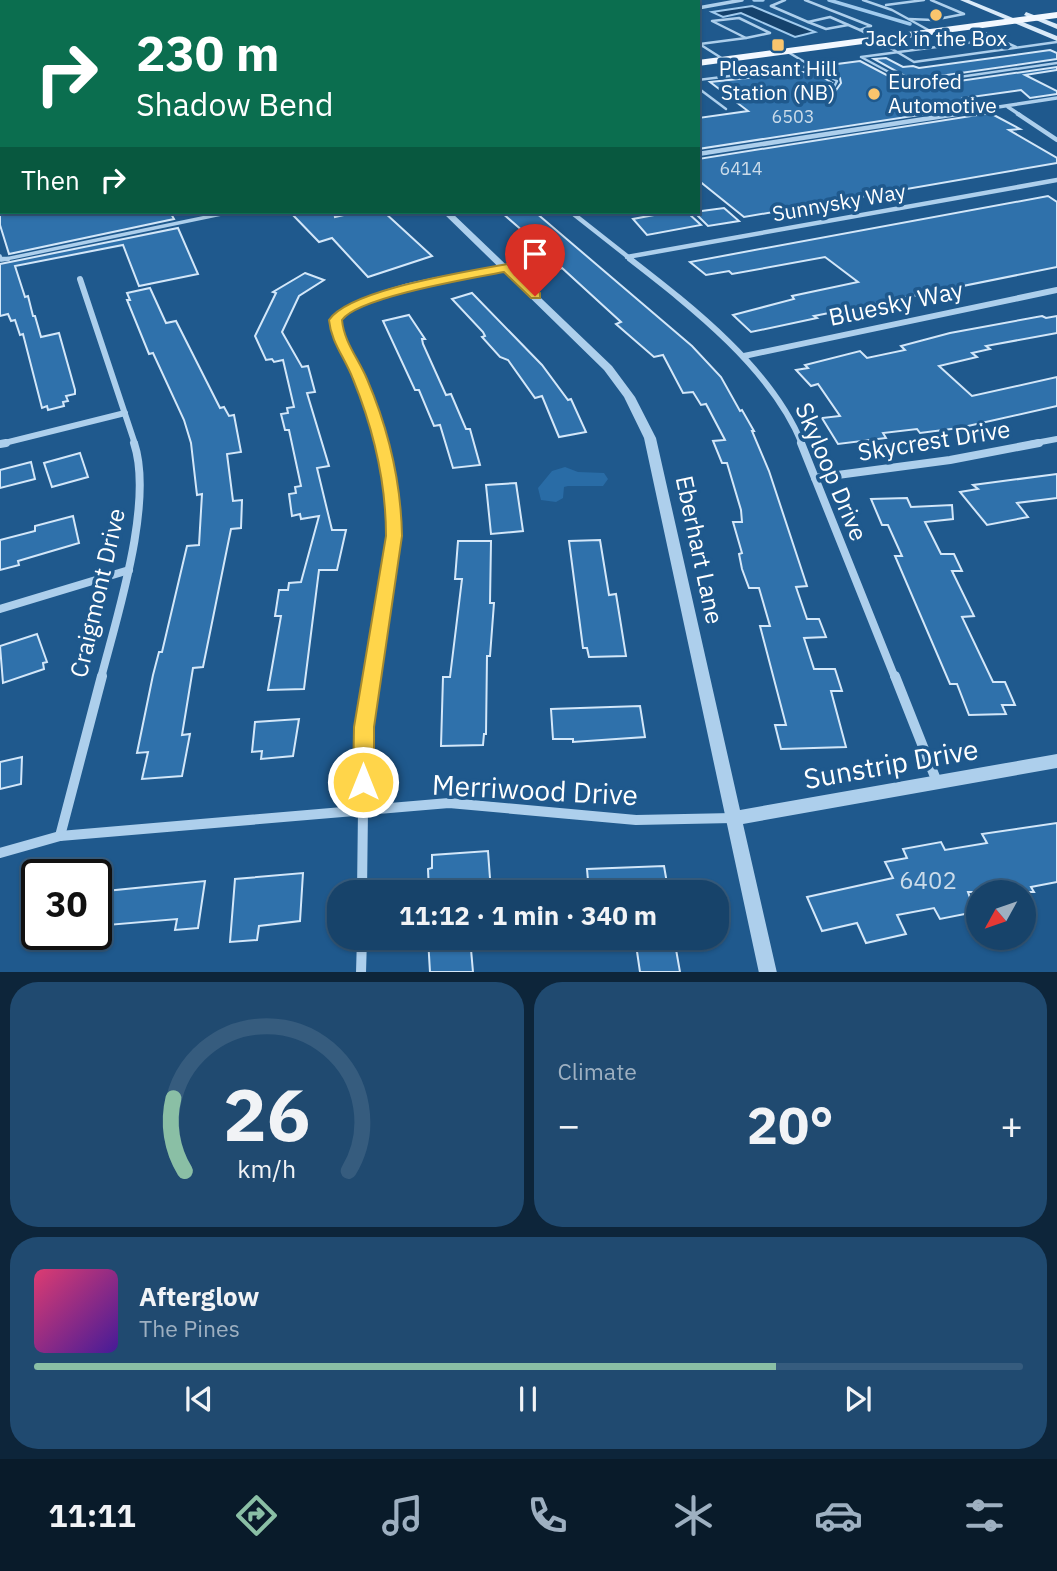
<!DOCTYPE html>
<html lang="en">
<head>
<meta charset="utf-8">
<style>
  body { margin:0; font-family:"IBM Plex Sans",sans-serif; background:#204a70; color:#f1f3f6; height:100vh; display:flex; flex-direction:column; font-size:26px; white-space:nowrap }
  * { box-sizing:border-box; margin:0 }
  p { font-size:23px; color:#9eb0c1 }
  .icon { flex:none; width:38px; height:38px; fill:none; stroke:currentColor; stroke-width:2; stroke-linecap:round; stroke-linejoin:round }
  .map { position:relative; height:972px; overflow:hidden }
  .sheet { display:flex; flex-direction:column; gap:10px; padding:10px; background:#0d253a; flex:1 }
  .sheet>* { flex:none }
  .hud { position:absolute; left:0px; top:0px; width:700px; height:214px; box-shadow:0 2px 5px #0004,0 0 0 2px #365c7e; background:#0b6e4f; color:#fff; overflow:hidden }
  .needle { width:46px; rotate:230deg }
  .tools { position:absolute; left:966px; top:880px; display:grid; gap:14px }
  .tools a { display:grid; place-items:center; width:70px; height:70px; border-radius:50%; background:#17436a; box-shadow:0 2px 5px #0004,0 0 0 2px #365c7e; font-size:35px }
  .speed { position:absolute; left:21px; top:859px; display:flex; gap:14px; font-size:35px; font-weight:700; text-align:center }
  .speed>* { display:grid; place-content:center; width:91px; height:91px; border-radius:50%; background:#17436a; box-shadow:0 2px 5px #0004,0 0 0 2px #365c7e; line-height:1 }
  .speed .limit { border:4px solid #111; border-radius:10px; background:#fff; color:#111 }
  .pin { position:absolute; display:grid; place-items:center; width:60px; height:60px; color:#fff; margin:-72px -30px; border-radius:50% 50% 50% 0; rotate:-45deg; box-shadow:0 0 7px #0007 }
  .pin .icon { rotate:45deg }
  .me { position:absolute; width:77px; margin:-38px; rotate:0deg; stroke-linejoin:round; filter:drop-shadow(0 0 5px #0008) }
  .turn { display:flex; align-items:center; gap:24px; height:147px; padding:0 21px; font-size:32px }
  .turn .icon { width:91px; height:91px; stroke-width:2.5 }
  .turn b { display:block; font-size:49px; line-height:60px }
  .then { display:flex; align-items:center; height:66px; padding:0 21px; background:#0003; gap:14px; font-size:26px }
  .big { font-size:52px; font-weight:700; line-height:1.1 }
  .sheet .widget { flex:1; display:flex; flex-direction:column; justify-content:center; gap:10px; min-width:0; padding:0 24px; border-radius:28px; background:#204a70 }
  .sheet .dial { align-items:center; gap:0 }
  .dial svg { height:182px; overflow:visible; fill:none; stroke:#365c7e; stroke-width:7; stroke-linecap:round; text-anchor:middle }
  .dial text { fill:#f1f3f6; stroke:none }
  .song { display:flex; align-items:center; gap:21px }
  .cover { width:84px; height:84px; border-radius:10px; background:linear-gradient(135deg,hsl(340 70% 55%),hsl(260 70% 35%)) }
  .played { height:7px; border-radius:4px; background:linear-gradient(90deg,#8abfa5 75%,#365c7e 75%) }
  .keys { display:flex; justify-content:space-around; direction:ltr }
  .heat { display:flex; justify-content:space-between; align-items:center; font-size:38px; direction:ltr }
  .sheet .tiles { flex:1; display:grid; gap:10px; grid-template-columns:1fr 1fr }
  .widget:last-child { grid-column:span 2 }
  .trip { position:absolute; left:327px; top:880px; width:402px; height:70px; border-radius:28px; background:#17436a; box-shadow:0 2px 5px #0004,0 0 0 2px #365c7e; font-weight:700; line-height:70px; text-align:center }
  .tabs { display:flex; height:112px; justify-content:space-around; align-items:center; background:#091b2a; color:#9eb0c1 }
  .tabs .icon { width:49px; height:49px }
  .tabs .selected { color:#8abfa5 }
  .tabs b { font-size:32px; color:#f1f3f6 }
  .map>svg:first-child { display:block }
</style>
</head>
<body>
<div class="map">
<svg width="1057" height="973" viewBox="0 0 1057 973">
  <rect width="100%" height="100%" fill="#1f598d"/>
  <path fill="#296ca6" d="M565,467L578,472L604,473L608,479L603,486H568L564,487L563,498L556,502L541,500L538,488L552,471Z"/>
  <path fill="#15426c" stroke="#a1cbee" stroke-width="2" d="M752,6L815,32L795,37L741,13L723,17L712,12Z"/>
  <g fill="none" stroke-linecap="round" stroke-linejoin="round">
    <g stroke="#a1cbee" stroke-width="3.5">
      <path d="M754,0H763"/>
      <path d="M829,0L910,24"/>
    </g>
  </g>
  <g fill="#2f71ab" stroke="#d3e7f9" stroke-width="2">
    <path d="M1050,50L1057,53V59L912,80L874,59L886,58L903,67L913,66L919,68Z"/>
    <path d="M860,61L911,88L1057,67V70L1025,75L1057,91V94L1030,98L1021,90L964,98L978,106L698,149V118L748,111L710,82L813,71L832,83L830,85L804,90L802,94L807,97L834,93L841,83L840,78L822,66Z"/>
    <path d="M990,113L1020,129L1009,130L1057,158V163L744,217L698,180V159Z"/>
    <path d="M1048,196L1057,202V267L814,316L817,318L751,332L733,315L794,299L792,296L858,282L825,257L732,274L729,271L706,275L690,262Z"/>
    <path d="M724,208L739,221L708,226L694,212Z"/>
    <path d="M0,212H170L174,219L9,254L0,225Z"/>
    <path d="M290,212H334L335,217L357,212H384L432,256L368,277L332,238L319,242Z"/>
    <path d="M501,212H535L692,346L721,377L740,411L742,410L754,431H752L769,471L807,586L796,587L807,619H819L826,637L804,638L814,669H835L842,691H831L846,747L781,749L775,725H786L760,626H770L759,588H749L742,569L739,554L742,553L733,522H742L741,510L727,463H722L713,441L725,440L706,404L701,405L693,392L683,393L663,355L654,357L616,324L621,322L562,268L557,270L543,257L532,260L516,247L528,244L524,241L532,239Z"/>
    <path d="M670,212H687L701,225L647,235L633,219Z"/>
    <path d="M178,228L198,274L139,286L123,245L15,266L25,297L28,296L33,316H35L41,337L59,333L75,390V394L66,396L68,401L63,402L64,406L48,410L47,406L42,408L23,334L20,335L15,320L11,321L8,314L0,316V264Z"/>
    <path d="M305,273L324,280L299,296L282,332L302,367L308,366L315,392L307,393L329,466L317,468L332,530H346L337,570H319L304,689L268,690L281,616H275L279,590H288L289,583L301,582L319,516L301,519L300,514L292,516L289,494L296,493L295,487L301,486L289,430H285L281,414L288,413L287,408L294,407L283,360L274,362L272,359L266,360L255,336L276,293L273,292Z"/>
    <path d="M150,288L166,323L176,321L220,408L224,407L229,416L234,415L241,452L227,454L233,501L242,500L241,528L231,529L203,667L193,668L182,735L190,734L182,776L142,779L148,752L137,753L153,675L159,652H162L187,546L199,545L202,494L197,495L191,443L184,420L153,353L149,354L127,300H130L127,293Z"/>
    <path d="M472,293L542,365L568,400L571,399L586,432L559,437L542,396L535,398L508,360L500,357L482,337L485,336L483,332L452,299Z"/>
    <path d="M409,315L425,339H422L423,344L446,395L451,394L466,429H470L480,465L453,468L440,425L434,426L419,390H415L383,321Z"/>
    <path d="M1042,316L1046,318L1057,316V333L986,346L990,349L972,353L977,357L939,366L972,396L1057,377V406L959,428L920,433L917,429L883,433L886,438L838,444L822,418L840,416L818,384L811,386L796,370L808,368L805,365L860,351L867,358L905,350L901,346L950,333Z"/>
    <path d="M80,453L88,477L52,487L44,463Z"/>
    <path d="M31,462L35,479L0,488V470Z"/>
    <path d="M1057,474V498L1017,503L1028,517L987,525L960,492L978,489L973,485Z"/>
    <path d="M516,483L523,531L491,534L486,485Z"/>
    <path d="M907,498L911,507L952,505L953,519L925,522L941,554H954L962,571H952L974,616L962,617L993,682H1005L1015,705H1002L1006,714L969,715L957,684H950L895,556H902L888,525H882L871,499Z"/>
    <path d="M73,516L79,543L18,561L19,565L0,570V540L35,531V526Z"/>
    <path d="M600,540L609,595L616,594L626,656L589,657L587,648H583L569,541Z"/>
    <path d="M458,541H491L490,603H494L490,656H487L486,734H484L483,745L441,746L443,677H450L462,579H455Z"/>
    <path d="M37,634L47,662L43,663L44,669L3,683L0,646Z"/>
    <path d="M640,706L645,737L573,742V739H553L551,709Z"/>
    <path d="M299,719L293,756L261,759L262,751L252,752L255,722Z"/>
    <path d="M22,757L21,784L0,789V762Z"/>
    <path d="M1057,823V882L1031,887L1034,892H968L975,912L940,919L934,908L897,915L906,934L866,943L857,923L822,931L807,897L893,878L885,862L907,858L903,849L941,842L945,850L987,843L982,834Z"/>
    <path d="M488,851L491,892H429L428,869L432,868V855Z"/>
    <path d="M664,866L668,889L663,890V892H589L587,869Z"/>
    <path d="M303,873L300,921L259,926L257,940L230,942L235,879Z"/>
    <path d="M205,881L198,928L175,930L177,919L96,926V892Z"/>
    <path d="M428,938H470L473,972H430Z"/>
    <path d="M635,938H674L680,972H640Z"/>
  </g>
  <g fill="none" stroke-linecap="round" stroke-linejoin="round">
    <g stroke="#adcfec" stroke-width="2.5">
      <path d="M680,0L684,2"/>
      <path d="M805,0L871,26L860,30"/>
      <path d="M863,0L892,10L932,32"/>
      <path d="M139,2H151"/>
      <path d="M886,5L924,0"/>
      <path d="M771,6L808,22L830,17L860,30L914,62L1057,42"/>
      <path d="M771,6L785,0"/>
      <path d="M739,18L770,33L746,38L712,21Z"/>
      <path d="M909,19L933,20L964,14L931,0"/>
      <path d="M808,22L826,29L848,25"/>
      <path d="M971,27L1016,47"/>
      <path d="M997,39L861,57L911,84L1057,63"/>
      <path d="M700,44L746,38"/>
      <path d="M701,45L723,59"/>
      <path d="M786,51L837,81L833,89L806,93"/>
      <path d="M698,80L811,66"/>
      <path d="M698,88L726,109"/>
    </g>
    <path stroke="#adcfec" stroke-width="3.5" d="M0,256L1,260L231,212"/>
    <path stroke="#adcfec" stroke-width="4.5" d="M1,259H8"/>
    <g stroke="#adcfec" stroke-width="3.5">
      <path d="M698,8L742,0"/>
      <path d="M1008,107L1020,115"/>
      <path d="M946,115L1057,98"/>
    </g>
    <g stroke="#adcfec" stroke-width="4.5">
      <path d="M1018,114L1057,140"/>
      <path d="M698,154L957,114"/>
      <path d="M571,212L632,260"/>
      <path d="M627,257L1057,180"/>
    </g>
    <g stroke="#adcfec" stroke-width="6">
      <path d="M630,259C692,307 772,369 802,444"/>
      <path d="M80,279L135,444"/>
      <path d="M744,356L1057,290"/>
      <path d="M0,444L125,413"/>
      <path d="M381,444L360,378L341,342L335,320C376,284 454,278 507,268"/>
      <path d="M1030,444L1057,439"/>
    </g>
    <g stroke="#adcfec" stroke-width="8">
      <path d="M801,443L895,678"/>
      <path d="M0,444L6,443"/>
      <path d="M815,478L950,460L1039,443"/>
      <path d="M0,609L129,570"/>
      <path d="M101,678C117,616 154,502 134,443"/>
      <path d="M372,678L394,536L391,496L380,443"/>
    </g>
    <g stroke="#adcfec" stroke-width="10">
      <path d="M895,676L937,782"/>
      <path d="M60,836L102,676"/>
      <path d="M0,853L60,836L449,803L636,820L733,818"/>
      <path d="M362,892L364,727L372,676"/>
      <path d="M361,973L362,938"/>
    </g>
    <path fill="#adcfec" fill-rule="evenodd" d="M442,212H451L612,366L635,397L656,438L740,810L1057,754V768L743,824L777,973H759L644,438L624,397L604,370Z"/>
    <g fill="#d9eaf9" fill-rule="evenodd">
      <path d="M960,0H969L1057,36V41Z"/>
      <path d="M1026,12L1057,24V29L1024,15Z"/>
    </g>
    <g fill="#f3f8ff" fill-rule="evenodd">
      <path d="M1057,12V18L698,66V60Z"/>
      <path d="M0,154H2L0,161Z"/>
    </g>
  </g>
  <path fill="#ffd54a" stroke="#a68a30" stroke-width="2" d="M507,264L540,293V298H531L504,272C473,278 358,297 342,320C344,342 358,358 367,379C388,428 401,483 402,536L374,727V782L371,788L363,791L356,788L353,782L354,727L386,536C386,483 373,428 353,379C345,358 331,342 329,320C350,289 467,272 507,264Z"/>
  <g fill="#fac56d" stroke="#1f598d" stroke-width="2.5">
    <circle cx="936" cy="15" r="7"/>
    <rect x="771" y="38" width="14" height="14" rx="3.5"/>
    <circle cx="874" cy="94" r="7"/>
  </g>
  <g text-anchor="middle" stroke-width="7" stroke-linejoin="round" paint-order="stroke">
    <g font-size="18" fill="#cbdcea">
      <text x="793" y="123">6503</text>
      <text x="741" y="175">6414</text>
    </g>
    <g font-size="21" fill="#fff" stroke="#1f598d">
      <text x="936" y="46">Jack in the Box</text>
      <text x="778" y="76">Pleasant Hill<tspan x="778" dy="24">Station (NB)</tspan></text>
      <text x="888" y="89" text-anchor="start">Eurofed<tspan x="888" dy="24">Automotive</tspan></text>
    </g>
    <g font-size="21" fill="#fff" stroke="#1f598d">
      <text transform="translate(839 203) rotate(-10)" y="7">Sunnysky Way</text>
    </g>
    <g font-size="24" fill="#fff" stroke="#1f598d">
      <text transform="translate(896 304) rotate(-12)" y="8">Bluesky Way</text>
      <text transform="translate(934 441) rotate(-9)" y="8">Skycrest Drive</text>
      <text transform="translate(831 472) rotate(67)" y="8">Skyloop Drive</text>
      <text transform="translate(699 550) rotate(78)" y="8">Eberhart Lane</text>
      <text transform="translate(98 593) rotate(-77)" y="8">Craigmont Drive</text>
    </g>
    <g font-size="24" fill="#cbdcea">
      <text x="928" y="889">6402</text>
    </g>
    <g font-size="28" fill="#fff" stroke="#1f598d">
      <text transform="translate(891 764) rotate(-10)" y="10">Sunstrip Drive</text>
      <text transform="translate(535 790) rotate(3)" y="10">Merriwood Drive</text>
    </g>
  </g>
</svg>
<div class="tools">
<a><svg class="needle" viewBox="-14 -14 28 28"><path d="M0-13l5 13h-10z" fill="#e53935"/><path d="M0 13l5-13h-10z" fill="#9eb0c1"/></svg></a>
</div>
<div class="speed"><div class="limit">30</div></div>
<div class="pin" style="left:535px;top:296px;background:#d93025"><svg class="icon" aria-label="arrive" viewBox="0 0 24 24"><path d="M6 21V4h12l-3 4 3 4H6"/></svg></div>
<svg class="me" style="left:363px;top:782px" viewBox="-20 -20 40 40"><circle r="17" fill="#ffd54a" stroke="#fff" stroke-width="3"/><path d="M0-11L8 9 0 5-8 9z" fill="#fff"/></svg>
<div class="trip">11:12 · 1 min · 340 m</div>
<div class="hud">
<div class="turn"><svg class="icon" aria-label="right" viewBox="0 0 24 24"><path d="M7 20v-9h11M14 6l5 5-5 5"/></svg><div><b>230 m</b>Shadow Bend</div></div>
<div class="then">Then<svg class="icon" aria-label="right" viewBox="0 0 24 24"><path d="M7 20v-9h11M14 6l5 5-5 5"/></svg></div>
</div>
</div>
<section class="sheet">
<div class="tiles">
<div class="widget dial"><svg viewBox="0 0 100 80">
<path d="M14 69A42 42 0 1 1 86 69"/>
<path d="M14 69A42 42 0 0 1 9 37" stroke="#8abfa5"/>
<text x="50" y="56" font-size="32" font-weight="700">26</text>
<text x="50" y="72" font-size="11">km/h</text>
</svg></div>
<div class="widget"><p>Climate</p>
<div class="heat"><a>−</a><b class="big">20°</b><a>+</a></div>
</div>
<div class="widget">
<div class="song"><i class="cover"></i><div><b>Afterglow</b><p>The Pines</p></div></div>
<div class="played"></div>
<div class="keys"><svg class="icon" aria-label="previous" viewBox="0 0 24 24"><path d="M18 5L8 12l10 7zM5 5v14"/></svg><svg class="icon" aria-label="pause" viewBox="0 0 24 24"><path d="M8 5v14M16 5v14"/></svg><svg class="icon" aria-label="next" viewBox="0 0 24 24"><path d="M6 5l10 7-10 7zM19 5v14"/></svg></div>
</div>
</div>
</section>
<nav class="tabs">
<b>11:11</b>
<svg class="icon selected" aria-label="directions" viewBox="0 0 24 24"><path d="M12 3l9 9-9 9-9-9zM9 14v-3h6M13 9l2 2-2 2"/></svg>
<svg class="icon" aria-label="music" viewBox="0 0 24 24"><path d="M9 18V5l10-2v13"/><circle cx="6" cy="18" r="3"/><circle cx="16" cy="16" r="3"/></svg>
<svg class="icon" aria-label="phone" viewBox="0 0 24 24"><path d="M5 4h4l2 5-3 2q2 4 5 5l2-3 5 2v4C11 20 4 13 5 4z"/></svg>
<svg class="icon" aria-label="climate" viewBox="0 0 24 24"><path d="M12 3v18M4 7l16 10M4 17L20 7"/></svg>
<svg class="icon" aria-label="car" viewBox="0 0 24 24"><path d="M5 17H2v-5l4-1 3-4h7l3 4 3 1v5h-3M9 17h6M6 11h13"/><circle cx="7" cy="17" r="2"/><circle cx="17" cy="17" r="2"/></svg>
<svg class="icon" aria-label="filters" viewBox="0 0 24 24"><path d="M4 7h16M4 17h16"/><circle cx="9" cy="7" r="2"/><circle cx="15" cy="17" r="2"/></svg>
</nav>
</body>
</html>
